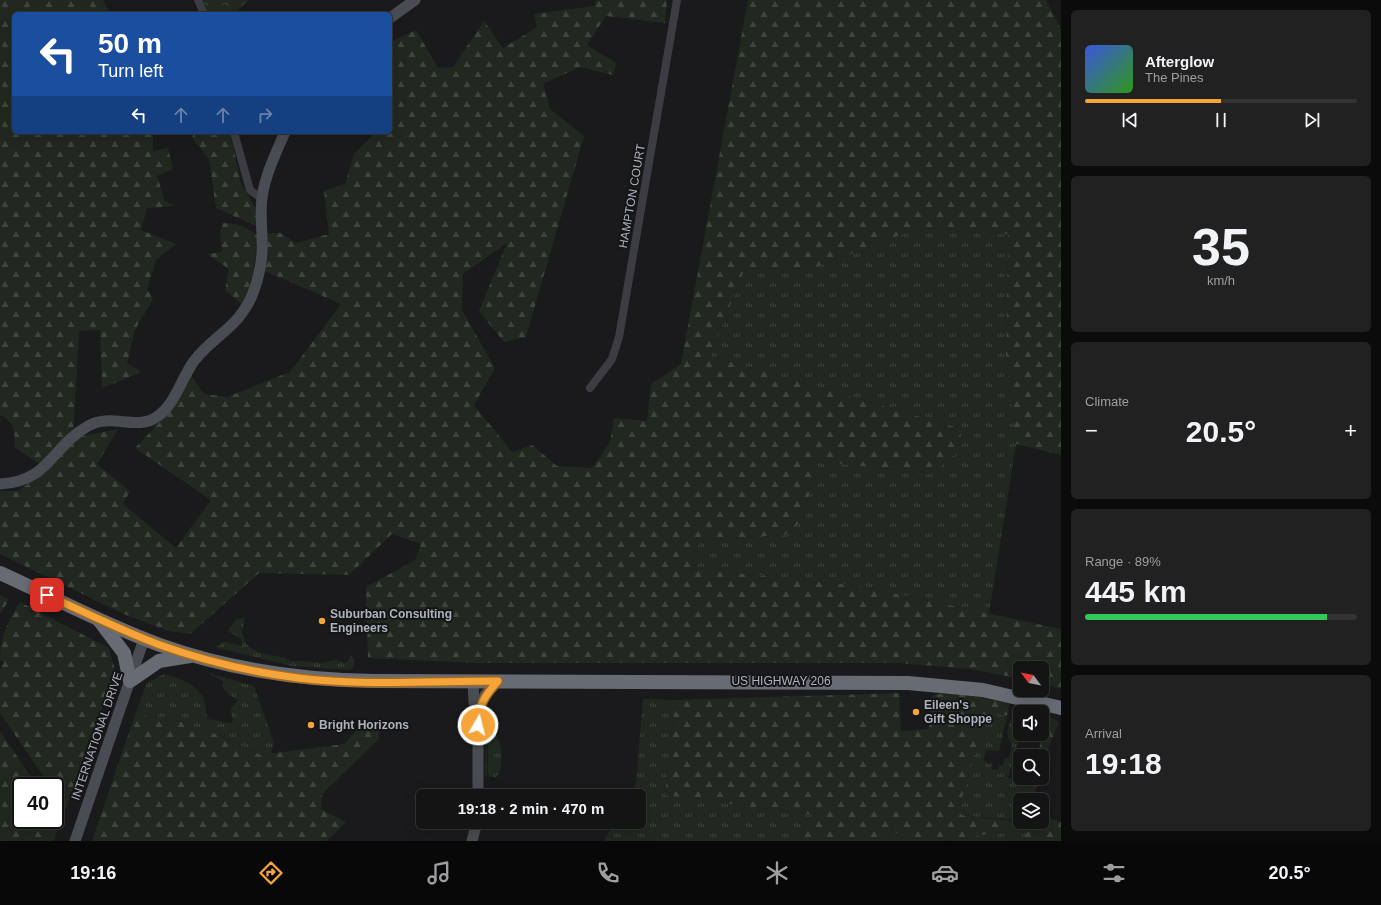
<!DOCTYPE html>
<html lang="en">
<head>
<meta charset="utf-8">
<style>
  body { margin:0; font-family:Helvetica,sans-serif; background:#212122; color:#f1f3f6; height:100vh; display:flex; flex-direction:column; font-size:15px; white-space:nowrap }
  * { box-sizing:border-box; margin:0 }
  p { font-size:13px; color:#9d9ea0 }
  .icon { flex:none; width:22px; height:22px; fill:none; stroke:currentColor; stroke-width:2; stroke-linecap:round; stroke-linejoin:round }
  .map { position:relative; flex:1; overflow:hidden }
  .sheet { display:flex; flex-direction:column; gap:10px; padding:10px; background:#0b0b0c; width:320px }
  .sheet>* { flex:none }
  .banner { position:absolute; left:12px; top:12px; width:380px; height:122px; border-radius:6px; box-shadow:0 4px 16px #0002,0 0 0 1px #333334; background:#1a4fa0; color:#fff; overflow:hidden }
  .needle { width:26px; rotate:302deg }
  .tools { position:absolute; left:1013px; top:661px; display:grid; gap:8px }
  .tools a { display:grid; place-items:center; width:36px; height:36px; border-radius:6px; background:#141415; box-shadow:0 4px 16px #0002,0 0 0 1px #333334; font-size:20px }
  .speed { position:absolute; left:12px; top:777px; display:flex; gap:8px; font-size:20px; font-weight:700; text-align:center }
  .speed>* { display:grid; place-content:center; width:52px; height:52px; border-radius:50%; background:#141415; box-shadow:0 4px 16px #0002,0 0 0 1px #333334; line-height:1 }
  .speed .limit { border:2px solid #111; border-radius:6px; background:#fff; color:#111 }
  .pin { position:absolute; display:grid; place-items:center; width:34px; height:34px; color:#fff; margin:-17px; border-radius:8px; box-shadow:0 2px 6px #0006 }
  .me { position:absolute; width:44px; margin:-22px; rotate:8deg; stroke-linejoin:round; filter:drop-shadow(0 0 3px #0008) }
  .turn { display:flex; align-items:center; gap:14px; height:84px; padding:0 20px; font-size:18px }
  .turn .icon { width:52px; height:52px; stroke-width:2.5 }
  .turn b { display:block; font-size:28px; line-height:34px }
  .lanes { display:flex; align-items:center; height:38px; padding:0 20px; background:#0003; justify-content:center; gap:20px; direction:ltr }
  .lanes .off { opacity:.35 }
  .big { font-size:30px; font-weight:800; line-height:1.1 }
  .sheet .card { flex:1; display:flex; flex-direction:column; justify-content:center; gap:6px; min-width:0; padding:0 14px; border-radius:6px; background:#212122 }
  .sheet .dial { align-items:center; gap:0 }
  .dial b { font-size:52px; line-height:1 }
  .song { display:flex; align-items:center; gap:12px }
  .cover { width:48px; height:48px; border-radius:6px; background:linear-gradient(135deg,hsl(230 70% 55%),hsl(110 70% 35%)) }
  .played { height:4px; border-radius:2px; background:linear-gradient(90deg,#f5a439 50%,#333334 50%) }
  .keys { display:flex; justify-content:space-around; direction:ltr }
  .heat { display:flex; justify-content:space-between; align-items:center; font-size:22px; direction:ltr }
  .charge { height:6px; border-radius:3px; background:linear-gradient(90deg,#34c759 89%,#333334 0) }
  .trip { position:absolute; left:416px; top:789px; width:230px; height:40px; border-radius:6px; background:#141415; box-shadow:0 4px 16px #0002,0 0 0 1px #333334; font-weight:800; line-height:40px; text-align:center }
  .dock { display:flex; height:64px; justify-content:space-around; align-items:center; background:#080808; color:#9d9ea0 }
  .dock .icon { width:28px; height:28px }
  .dock .on { color:#f5a439 }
  .dock b { font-size:18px; color:#f1f3f6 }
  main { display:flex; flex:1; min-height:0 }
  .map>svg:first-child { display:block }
</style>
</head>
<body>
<main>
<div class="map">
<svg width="1061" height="841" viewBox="0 0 1061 841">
  <defs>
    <pattern id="grass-tufts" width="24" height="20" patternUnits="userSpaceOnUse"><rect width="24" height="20" fill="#202820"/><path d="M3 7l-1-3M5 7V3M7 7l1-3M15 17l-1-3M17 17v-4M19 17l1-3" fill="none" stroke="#3e453e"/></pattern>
    <pattern id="forest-firs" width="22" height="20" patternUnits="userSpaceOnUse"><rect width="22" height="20" fill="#202820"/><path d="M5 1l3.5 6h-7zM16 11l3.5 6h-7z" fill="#3e453e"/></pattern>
    <pattern id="park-crowns" width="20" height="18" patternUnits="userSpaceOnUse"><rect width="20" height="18" fill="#202820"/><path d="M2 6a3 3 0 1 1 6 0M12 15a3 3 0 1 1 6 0" fill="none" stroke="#3e453e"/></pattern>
  </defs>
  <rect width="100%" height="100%" fill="#1a1a1c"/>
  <g fill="url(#grass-tufts)">
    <path d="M916,229L1008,234L1006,354L1016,444L989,614L859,586L696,569L691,552L704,539L785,535L803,520L817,461L931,474L962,429L710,356L745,268L811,269Z"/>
    <path d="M245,617L242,632L246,644L252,649L261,653L285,658L290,661H303L321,663L336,660L345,663L348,661L351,655L354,659V667L350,670L291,666L214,647L220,645L223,641L242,646L241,639L228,631L235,620Z"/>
    <path d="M208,673L254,686L274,743L271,754L261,755L226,738L168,717L151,723L138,706L147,683L164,674C178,678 198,684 204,700C206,706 206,713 207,719L232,723L233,720L230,709L238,701L224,690L223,681Z"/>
    <path d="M643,699L675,700L665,795L813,815L796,841H604L614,822H639V796H629L636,783Z"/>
    <path d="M987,709L1007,717L999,751L986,750L983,761L988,762V764L992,763L991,769L998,770L999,765H1003L1005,758H1009L1012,744C1005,736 1007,726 1012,717L1020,720V723L1017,748L1008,778L1015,779L1016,774L1020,775V778L1030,782L1032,778H1039L1033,800H1020V821L961,815L960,805Z"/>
    <path d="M493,733C503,738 504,772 496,777H488V734Z"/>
    <path d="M487,734V777L485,774Z"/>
    <path d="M1030,828L1023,841H943Z"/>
    <path d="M893,831L909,841H885Z"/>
  </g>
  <g fill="url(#forest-firs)">
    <path d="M0,0H103L110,14H14V132H153V151L168,148L173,169L157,176L165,201L175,206L147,208L141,230L176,244L156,260L147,289L153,299L135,330L127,363L142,372L102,388L100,330L79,331L73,438L118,429L97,464L130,491L123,504L176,548L211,500L135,448L173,408L190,374L204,394L227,397L290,372L341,304L265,271L267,233H280L296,243L329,234L324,191L345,184L354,154L376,132H390V43L392,41L416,30L438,68L453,67L484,21L503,48L537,27L534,14L595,6L596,0H667L665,23L606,16L587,45L616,63L613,75L580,67L543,84L550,109L584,136L526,337L504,342L479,311L507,243L463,274L462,310L495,368L474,405L512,452L532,445L557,466L592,468L610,442L614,418L647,421L651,384L681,364L748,0H1046L1061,30V455L1016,444L1006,354L1008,234L916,229L811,269L745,268L710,356L962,429L957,453L931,474L817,461L803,520L785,535L704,539L691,552L696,569L859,586L1061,629V689L1042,683V668H1020V679L972,669L898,663H479L368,658L366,587L415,560L421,544L392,534L349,575L259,573L190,634L169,631L126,615L0,554V491H18L48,469L15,448C15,433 15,422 0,415Z"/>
    <path d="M194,132H230L241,183L257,211L256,226L216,208L209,159L192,138Z"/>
    <path d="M223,223C237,223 246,227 257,235L254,272L243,305L225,290L229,269L207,254L222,252L220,232Z"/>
    <path d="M0,595L9,600L0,614Z"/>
    <path d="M20,602L109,648C110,657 115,663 115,672L66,809L55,793V786H50L0,713V670L4,662L0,660C0,637 9,620 20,602Z"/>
    <path d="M899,693L901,731L929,729L931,697L936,694L991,696L1010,701L1007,716L987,710L960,805L961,815L1020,822H1042V816L1061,822V841H1023L1029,828L943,841H909L893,831L885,841H796L813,815L665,795L675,700Z"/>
    <path d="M1017,703L1030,707L1028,712H1020V720L1012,717Z"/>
    <path d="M138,706L151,723L168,717L226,738L261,755L344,744L365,721L380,723L379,739L322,794L321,809L346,822L327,841H92Z"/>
    <path d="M1042,716H1049L1059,722L1043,763L1042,756H1038L1042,734Z"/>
    <path d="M0,731L37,786H21V820H55V812L61,820L54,841H0Z"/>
  </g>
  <path fill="url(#park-crowns)" d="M195,0H249L234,14H201Z"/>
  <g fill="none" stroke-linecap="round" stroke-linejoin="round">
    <g stroke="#3b3d42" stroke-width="8">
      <path d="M198,0L204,14"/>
      <path d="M234,132L250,190L262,199"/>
      <path d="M590,388L612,359L619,337L677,0"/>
    </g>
    <g stroke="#494c52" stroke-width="11">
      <path d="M390,18L415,0"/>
      <path d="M0,484C49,482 52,446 88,426C110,413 136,430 155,418C175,406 181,379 194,361C214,335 240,327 253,293C259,277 263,257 262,240C262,226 260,212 262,198C265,175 276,153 285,132"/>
      <path d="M473,681L474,702L478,713"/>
      <path d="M478,796V713L485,695L498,681"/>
      <path d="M75,841L144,639"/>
      <path d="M472,841L477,822"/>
    </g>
    <g stroke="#676b73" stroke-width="14">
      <path d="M0,573C53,597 105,625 160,645C230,670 301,680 375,681L908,683L983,690L1061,708"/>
      <path d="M99,620L124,653L130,681L159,661L190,656"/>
    </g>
  </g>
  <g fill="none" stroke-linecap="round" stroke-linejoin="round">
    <g stroke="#9f6b25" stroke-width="10">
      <path id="route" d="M47,595C84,612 122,631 160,645C205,661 251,672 298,678C364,686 432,681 498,681C485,695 478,706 478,725"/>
    </g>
    <use href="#route" stroke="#f5a439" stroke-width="7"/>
  </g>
  <g fill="#f5a439" stroke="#151517" stroke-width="1.5">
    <circle cx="322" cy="621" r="4"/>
    <circle cx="916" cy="712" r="4"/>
    <circle cx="311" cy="725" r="4"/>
  </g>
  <g text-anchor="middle" stroke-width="4" stroke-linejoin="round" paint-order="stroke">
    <g font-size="12" fill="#acb3bc" stroke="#151517">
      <text transform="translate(632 196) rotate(-80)" y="4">HAMPTON COURT</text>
      <text x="781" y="685">US HIGHWAY 206</text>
      <text transform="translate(97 736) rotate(-71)" y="4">INTERNATIONAL DRIVE</text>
    </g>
    <g font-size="12" font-weight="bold" fill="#acb3bc" stroke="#151517" text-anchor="start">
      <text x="330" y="618">Suburban Consulting<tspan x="330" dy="14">Engineers</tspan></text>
      <text x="924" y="709">Eileen's<tspan x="924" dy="14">Gift Shoppe</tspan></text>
      <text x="319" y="729">Bright Horizons</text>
    </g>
  </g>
</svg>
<div class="tools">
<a><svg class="needle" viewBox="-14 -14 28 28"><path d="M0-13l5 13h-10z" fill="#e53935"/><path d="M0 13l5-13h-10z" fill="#9d9ea0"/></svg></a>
<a><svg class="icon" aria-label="sound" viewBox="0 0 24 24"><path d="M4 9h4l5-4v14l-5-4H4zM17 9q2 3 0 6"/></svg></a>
<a><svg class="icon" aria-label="search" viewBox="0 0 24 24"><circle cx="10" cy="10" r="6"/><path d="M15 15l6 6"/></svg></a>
<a><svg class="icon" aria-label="layers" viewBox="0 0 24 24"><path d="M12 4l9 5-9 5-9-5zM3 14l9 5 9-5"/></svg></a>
</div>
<div class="speed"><div class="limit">40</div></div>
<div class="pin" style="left:47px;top:595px;background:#d93025"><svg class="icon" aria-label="arrive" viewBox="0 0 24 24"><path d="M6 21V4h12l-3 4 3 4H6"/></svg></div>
<svg class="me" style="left:478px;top:725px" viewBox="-20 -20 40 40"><circle r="17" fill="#f5a439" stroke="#fff" stroke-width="3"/><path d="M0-11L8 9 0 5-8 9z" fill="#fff"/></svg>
<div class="trip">19:18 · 2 min · 470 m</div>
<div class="banner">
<div class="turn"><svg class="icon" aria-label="left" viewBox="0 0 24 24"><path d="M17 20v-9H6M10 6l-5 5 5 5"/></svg><div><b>50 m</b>Turn left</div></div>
<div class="lanes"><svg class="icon" aria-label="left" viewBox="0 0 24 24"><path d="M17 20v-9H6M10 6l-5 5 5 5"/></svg><svg class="icon off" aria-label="ahead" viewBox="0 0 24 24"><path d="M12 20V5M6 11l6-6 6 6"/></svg><svg class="icon off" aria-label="ahead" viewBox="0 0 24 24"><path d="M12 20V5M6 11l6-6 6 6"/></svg><svg class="icon off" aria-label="right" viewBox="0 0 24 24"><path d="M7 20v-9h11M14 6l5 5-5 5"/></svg></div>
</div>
</div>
<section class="sheet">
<div class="card">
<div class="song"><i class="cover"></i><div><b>Afterglow</b><p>The Pines</p></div></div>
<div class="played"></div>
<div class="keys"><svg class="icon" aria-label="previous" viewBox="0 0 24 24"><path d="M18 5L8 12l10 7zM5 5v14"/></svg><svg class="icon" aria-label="pause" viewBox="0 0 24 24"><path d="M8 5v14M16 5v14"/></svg><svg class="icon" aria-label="next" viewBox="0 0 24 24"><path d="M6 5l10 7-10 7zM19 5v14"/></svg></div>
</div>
<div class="card dial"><b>35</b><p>km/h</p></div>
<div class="card"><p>Climate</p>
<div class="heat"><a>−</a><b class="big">20.5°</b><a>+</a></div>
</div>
<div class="card"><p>Range · 89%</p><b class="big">445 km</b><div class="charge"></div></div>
<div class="card"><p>Arrival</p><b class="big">19:18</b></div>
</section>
</main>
<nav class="dock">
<b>19:16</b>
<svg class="icon on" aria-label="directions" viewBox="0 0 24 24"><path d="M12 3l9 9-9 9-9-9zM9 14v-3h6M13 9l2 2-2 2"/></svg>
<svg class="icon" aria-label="music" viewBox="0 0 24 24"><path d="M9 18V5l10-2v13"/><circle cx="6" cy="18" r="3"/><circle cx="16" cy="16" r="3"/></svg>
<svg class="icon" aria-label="phone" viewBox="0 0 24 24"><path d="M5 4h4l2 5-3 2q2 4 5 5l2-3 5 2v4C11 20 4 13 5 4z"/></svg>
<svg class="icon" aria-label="climate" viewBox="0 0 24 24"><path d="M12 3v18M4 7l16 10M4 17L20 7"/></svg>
<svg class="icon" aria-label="car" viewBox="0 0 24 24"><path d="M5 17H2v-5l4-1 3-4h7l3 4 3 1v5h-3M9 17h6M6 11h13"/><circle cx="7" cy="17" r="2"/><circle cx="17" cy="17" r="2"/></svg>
<svg class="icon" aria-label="filters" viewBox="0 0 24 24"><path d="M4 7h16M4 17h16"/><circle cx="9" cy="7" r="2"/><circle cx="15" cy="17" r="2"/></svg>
<b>20.5°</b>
</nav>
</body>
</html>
